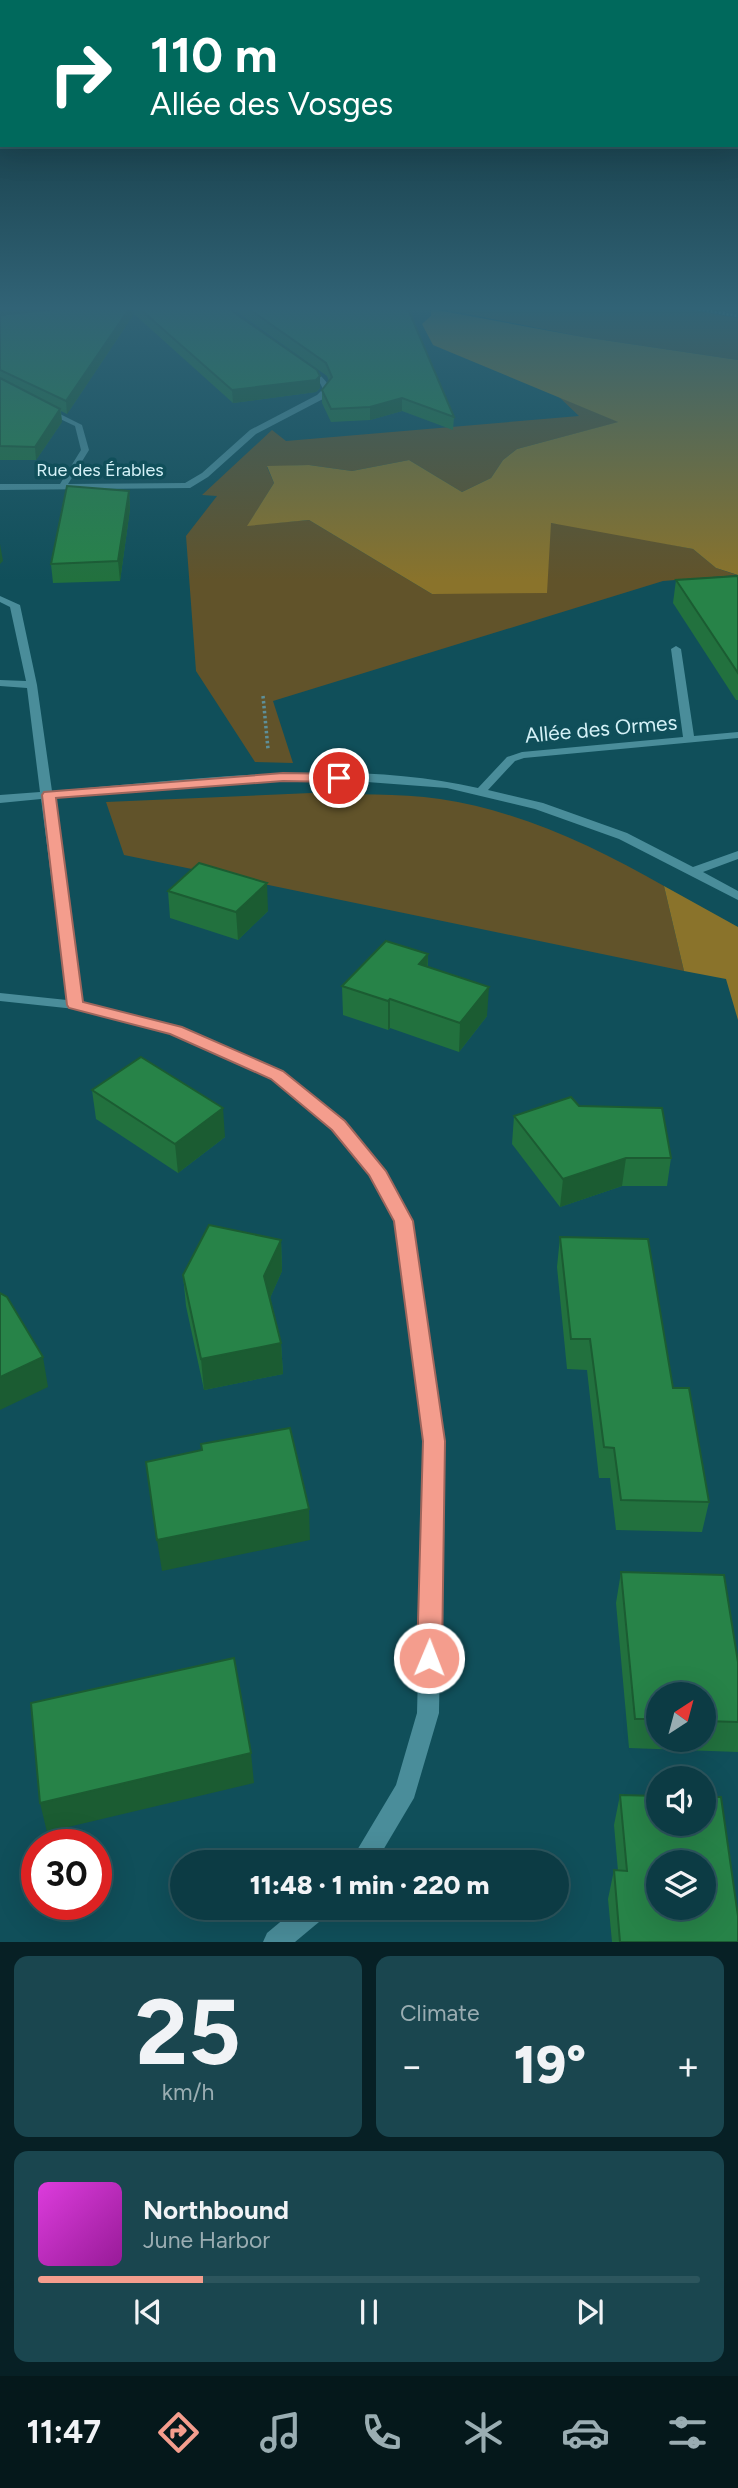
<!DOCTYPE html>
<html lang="en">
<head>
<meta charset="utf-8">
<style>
  body { margin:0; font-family:Figtree,sans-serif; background:#1a464f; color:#f1f3f6; height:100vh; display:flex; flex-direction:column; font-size:26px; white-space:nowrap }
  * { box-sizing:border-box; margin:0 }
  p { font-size:23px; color:#9aadb2 }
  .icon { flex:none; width:38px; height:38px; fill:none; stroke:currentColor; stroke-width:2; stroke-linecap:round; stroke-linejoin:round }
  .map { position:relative; height:1942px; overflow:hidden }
  .sheet { display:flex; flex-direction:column; gap:14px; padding:14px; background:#072025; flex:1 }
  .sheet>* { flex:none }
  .banner { position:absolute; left:0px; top:0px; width:738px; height:147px; box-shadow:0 7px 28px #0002,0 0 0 2px #2c555d; background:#00695c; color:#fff; overflow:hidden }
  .needle { width:46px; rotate:36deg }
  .tools { position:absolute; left:646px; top:1682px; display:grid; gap:14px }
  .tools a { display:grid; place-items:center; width:70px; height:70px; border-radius:50%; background:#0c3b44; box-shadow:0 7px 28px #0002,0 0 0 2px #2c555d; font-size:35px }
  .speed { position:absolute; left:21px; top:1829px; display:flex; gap:14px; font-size:35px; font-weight:700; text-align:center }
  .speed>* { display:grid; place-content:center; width:91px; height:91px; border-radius:50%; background:#0c3b44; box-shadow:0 7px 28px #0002,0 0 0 2px #2c555d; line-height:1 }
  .speed .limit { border:10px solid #d22; background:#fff; color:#111 }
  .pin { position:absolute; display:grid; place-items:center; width:60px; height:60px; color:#fff; margin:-30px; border:4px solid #fff; border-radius:50%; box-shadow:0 2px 7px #0007 }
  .me { position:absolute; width:77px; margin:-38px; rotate:1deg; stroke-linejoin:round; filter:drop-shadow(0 0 5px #0008) }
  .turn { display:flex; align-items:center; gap:24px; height:147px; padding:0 35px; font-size:32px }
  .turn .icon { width:91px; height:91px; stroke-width:2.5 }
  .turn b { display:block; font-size:49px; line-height:60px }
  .big { font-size:52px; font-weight:800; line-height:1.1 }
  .sheet .widget { flex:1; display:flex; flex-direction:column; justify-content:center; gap:10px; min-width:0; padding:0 24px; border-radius:14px; background:#1a464f }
  .sheet .dial { align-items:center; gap:0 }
  .dial b { font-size:91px; line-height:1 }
  .song { display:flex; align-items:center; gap:21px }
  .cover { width:84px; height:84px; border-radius:10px; background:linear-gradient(135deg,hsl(300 70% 55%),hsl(300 70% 35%)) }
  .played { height:7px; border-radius:4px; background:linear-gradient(90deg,#f49d8d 25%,#2c555d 25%) }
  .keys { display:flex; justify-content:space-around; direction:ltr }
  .heat { display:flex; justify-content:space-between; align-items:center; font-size:38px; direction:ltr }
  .sheet .tiles { flex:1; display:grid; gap:14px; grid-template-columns:1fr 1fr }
  .widget:last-child { grid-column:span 2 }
  .trip { position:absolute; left:170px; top:1850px; width:399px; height:70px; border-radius:35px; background:#0c3b44; box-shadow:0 7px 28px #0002,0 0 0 2px #2c555d; font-weight:800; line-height:70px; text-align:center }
  .dock { display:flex; height:112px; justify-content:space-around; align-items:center; background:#05181b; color:#9aadb2 }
  .dock .icon { width:49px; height:49px }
  .dock .on { color:#f49d8d }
  .dock b { font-size:32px; color:#f1f3f6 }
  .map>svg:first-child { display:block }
</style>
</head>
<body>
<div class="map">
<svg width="738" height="1942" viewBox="0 0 738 1942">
  <rect width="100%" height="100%" fill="#104f5a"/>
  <g fill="#61532a">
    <path d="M442,309H686L738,318V360L583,337Z"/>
    <path d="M559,397L619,422L517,449L503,460L491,478L462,492L409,460L352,471L309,465L267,467L274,483L248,525L309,520L432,594L550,523L569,524L693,549L716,568L737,575L663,581L273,701L293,763L255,762L196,671L186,536L217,496L202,495L272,430L286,441L579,416Z"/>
    <path d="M311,793C353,795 398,793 440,799C520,811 594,846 664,886L684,971L124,855L106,802Z"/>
  </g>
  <g fill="#8a732b">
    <path d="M431,309L583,337L738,360V575L716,568L693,549L551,523L547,593L432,594L309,520L247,526L274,483L267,466L309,465L352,471L409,460L462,492L491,478L503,460L517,449L618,422L433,345L422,324L431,316Z"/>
    <path d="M664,886L738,927V1020L726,979L684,971Z"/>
  </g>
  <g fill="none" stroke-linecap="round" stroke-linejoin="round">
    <path stroke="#5e8f98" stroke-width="2.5" stroke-dasharray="2 2" stroke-linecap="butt" d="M695,309L738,316"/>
    <path stroke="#5e8f98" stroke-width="3.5" stroke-dasharray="2.5 2.5" stroke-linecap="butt" d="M263,696L268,749"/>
    <g fill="#4a8d9a" fill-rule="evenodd">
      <path d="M303,367C315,367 325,379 331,389L323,399L256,434L208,477L190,488L0,490V484H60L81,450L75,426L41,410V406H44L82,425L89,450L68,484L185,483L202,473L250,430L317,395L323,389L319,381L303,369Z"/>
      <path d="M0,596L20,605L37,685L52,791C186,781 347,757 478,788L507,757L522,752L683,737L671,649L676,646L681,649L694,736L738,732V738L524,758L515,761L488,790L543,803L627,833L693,867L738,851V859L703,872L738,891V900L619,839L535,809L447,788L367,782L283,781L53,798L82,1002L181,1027L282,1071L345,1122L382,1167L412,1221L444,1441L439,1713L414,1798L376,1862H350L396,1785L417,1713L424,1441L396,1221L370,1174L333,1130L272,1079L171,1033L75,1009L0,1001V993L67,1000L41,799L0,803V795L40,792L27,688L0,686V680L26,681L10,607L0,602Z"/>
      <path d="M297,1908H328L325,1917L295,1942H263L267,1933Z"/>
    </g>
  </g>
  <g fill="#22713e" fill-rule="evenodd">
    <path d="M0,309H229L320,376V388L316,392L233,403L134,314L67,414L61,411L62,422L36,460H0Z"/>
    <path d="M233,309H408L454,417L453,430L402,411L370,420L331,422L322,403V390L329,381L327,376Z"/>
    <path d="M129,491L130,509L120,581L53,583L51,564Z"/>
    <path d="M738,576V700H736L673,603L676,580Z"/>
    <path d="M168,891L268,911L238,940L170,918Z"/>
    <path d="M428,954V967L487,1016L459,1052L390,1028L388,1030L343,1015L342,986Z"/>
    <path d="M92,1090L225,1137L178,1173L96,1119Z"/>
    <path d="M579,1106L671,1158L667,1186H622L560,1207L512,1144L514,1116Z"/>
    <path d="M560,1237L673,1388L709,1502L702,1532L616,1530L610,1478H599L587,1370L567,1369L557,1267Z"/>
    <path d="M281,1240L282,1271L270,1298L281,1343L283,1374L204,1390L186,1306L183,1275Z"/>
    <path d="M621,1572L738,1662V1752L629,1748L616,1603ZM658,1694H704V1740H658Z"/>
    <path d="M620,1795L738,1942H612L608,1899L614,1870L618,1871L614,1825Z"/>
  </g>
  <g fill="#1b5c32">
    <path d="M0,309H91L0,317Z"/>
    <path d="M129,309H134V314L67,414L66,401Z"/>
    <path d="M320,376V388L316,392L233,403L232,390Z"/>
    <path d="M402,398V411L370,420V407Z"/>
    <path d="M60,409L62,422L36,460L35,447Z"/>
    <path d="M129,491L130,509L120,581L118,561Z"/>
    <path d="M0,544L3,561L0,564Z"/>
    <path d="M267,883L268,911L238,940L236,912Z"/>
    <path d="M428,954L427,983L419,964Z"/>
    <path d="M489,987L487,1016L459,1052L460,1023Z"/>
    <path d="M390,999V1028L388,1030V1001Z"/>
    <path d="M223,1108L225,1137L178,1173L175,1144Z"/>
    <path d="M626,1158L622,1186L560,1207L563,1179Z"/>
    <path d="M281,1240L282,1271L266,1307L264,1276Z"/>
    <path d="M281,1343L283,1374L204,1390L201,1359Z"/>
    <path d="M43,1357L48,1387L0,1410V1377Z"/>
    <path d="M309,1509L310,1540L162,1571L157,1540Z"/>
    <path d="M251,1753L254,1783L47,1832L40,1803Z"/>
  </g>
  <g fill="#278348" stroke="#1b5c32" stroke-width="2" fill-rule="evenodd">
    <path d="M57,309H129L66,401L0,370V315Z"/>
    <path d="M140,309H229L317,370L320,376L316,380L232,390Z"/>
    <path d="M249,309H408L454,417L402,398L370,407L331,409L322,390L332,377L326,363Z"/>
    <path d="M0,378L60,409L35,447L0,446Z"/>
    <path d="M67,486L129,491L118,561L51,564Z"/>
    <path d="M738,576V673L676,580Z"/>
    <path d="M199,863L267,883L236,912L168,891Z"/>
    <path d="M386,941L428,954L419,964L489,987L460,1023L390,999L388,1001L342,986Z"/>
    <path d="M141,1057L223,1108L175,1144L92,1090Z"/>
    <path d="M571,1097L579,1106L662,1108L671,1158H626L563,1179L514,1116Z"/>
    <path d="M209,1225L281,1240L264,1276L281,1343L201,1359L183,1275Z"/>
    <path d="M560,1237L648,1239L673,1388H689L709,1502L621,1500L614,1448L604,1447L590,1339H571Z"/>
    <path d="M0,1293L7,1297L43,1357L0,1377Z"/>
    <path d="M290,1428L309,1509L157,1540L146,1462L202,1450L201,1444Z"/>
    <path d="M621,1572L724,1575L738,1662V1722L704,1721V1694H658V1719H635Z"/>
    <path d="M234,1658L251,1753L40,1803L31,1703Z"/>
    <path d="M620,1795L658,1796V1824H704V1797H721L738,1916V1942H620L614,1870L627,1871ZM658,1862H704V1908H658Z"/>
  </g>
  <linearGradient id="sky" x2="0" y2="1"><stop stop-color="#092b32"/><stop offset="0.53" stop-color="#316376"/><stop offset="1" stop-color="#316376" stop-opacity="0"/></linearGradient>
  <rect width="738" height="581" fill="url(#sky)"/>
  <path fill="#f49d8d" stroke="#9f665c" stroke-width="2" d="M283,773L339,774L345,778L339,782L283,781L56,798L83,1002L182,1027L283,1071L345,1121L386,1171L413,1221L445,1441L442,1658L438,1667L429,1670L420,1667L417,1658L423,1441L394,1221L369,1175L332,1130L271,1079L170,1034L69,1008L67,1005L42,795L44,792Z"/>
  <g text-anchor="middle" stroke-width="7" stroke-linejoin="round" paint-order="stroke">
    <g font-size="18" fill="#d4f1f7" stroke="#104f5a">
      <text x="100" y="476">Rue des Érables</text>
    </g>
    <g font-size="21" fill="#d4f1f7" stroke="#104f5a">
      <text transform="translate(601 729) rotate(-5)" y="7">Allée des Ormes</text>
    </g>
  </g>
</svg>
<div class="tools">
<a><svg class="needle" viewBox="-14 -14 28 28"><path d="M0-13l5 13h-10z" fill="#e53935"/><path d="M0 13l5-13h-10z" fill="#9aadb2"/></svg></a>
<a><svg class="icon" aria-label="sound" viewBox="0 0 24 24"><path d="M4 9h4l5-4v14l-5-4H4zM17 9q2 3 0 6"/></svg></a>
<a><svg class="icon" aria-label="layers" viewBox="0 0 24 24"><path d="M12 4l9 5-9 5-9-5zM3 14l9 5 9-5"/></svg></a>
</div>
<div class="speed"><div class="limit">30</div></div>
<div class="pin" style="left:339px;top:778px;background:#d93025"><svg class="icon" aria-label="arrive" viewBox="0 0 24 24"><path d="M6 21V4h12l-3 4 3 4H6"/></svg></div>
<svg class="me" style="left:429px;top:1658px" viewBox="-20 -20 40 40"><circle r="17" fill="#f49d8d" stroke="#fff" stroke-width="3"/><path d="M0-11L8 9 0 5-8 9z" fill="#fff"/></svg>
<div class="trip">11:48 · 1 min · 220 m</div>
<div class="banner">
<div class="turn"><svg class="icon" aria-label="right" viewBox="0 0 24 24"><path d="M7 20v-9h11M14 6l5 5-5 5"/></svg><div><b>110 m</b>Allée des Vosges</div></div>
</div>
</div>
<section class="sheet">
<div class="tiles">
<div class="widget dial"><b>25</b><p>km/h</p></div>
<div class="widget"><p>Climate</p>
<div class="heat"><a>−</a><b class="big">19°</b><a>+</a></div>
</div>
<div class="widget">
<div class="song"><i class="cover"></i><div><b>Northbound</b><p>June Harbor</p></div></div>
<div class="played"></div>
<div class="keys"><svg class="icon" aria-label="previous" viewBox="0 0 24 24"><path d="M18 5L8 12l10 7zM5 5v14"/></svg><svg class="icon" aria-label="pause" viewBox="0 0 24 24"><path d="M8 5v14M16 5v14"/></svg><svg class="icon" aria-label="next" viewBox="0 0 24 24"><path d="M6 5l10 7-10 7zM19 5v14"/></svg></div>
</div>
</div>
</section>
<nav class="dock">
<b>11:47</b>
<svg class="icon on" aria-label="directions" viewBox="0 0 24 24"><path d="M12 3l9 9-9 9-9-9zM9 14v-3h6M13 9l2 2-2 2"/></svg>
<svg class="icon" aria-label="music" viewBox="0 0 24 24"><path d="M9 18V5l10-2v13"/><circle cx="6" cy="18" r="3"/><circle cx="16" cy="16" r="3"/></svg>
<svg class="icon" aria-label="phone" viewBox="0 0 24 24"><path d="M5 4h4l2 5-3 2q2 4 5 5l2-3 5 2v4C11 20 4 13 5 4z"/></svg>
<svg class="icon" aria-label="climate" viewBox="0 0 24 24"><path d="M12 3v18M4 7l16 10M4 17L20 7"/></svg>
<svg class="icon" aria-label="car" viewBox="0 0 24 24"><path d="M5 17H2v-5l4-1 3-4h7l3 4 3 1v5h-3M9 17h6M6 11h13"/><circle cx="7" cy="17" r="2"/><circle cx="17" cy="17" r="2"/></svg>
<svg class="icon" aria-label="filters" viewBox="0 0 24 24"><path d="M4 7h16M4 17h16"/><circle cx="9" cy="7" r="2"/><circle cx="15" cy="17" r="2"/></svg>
</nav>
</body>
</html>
